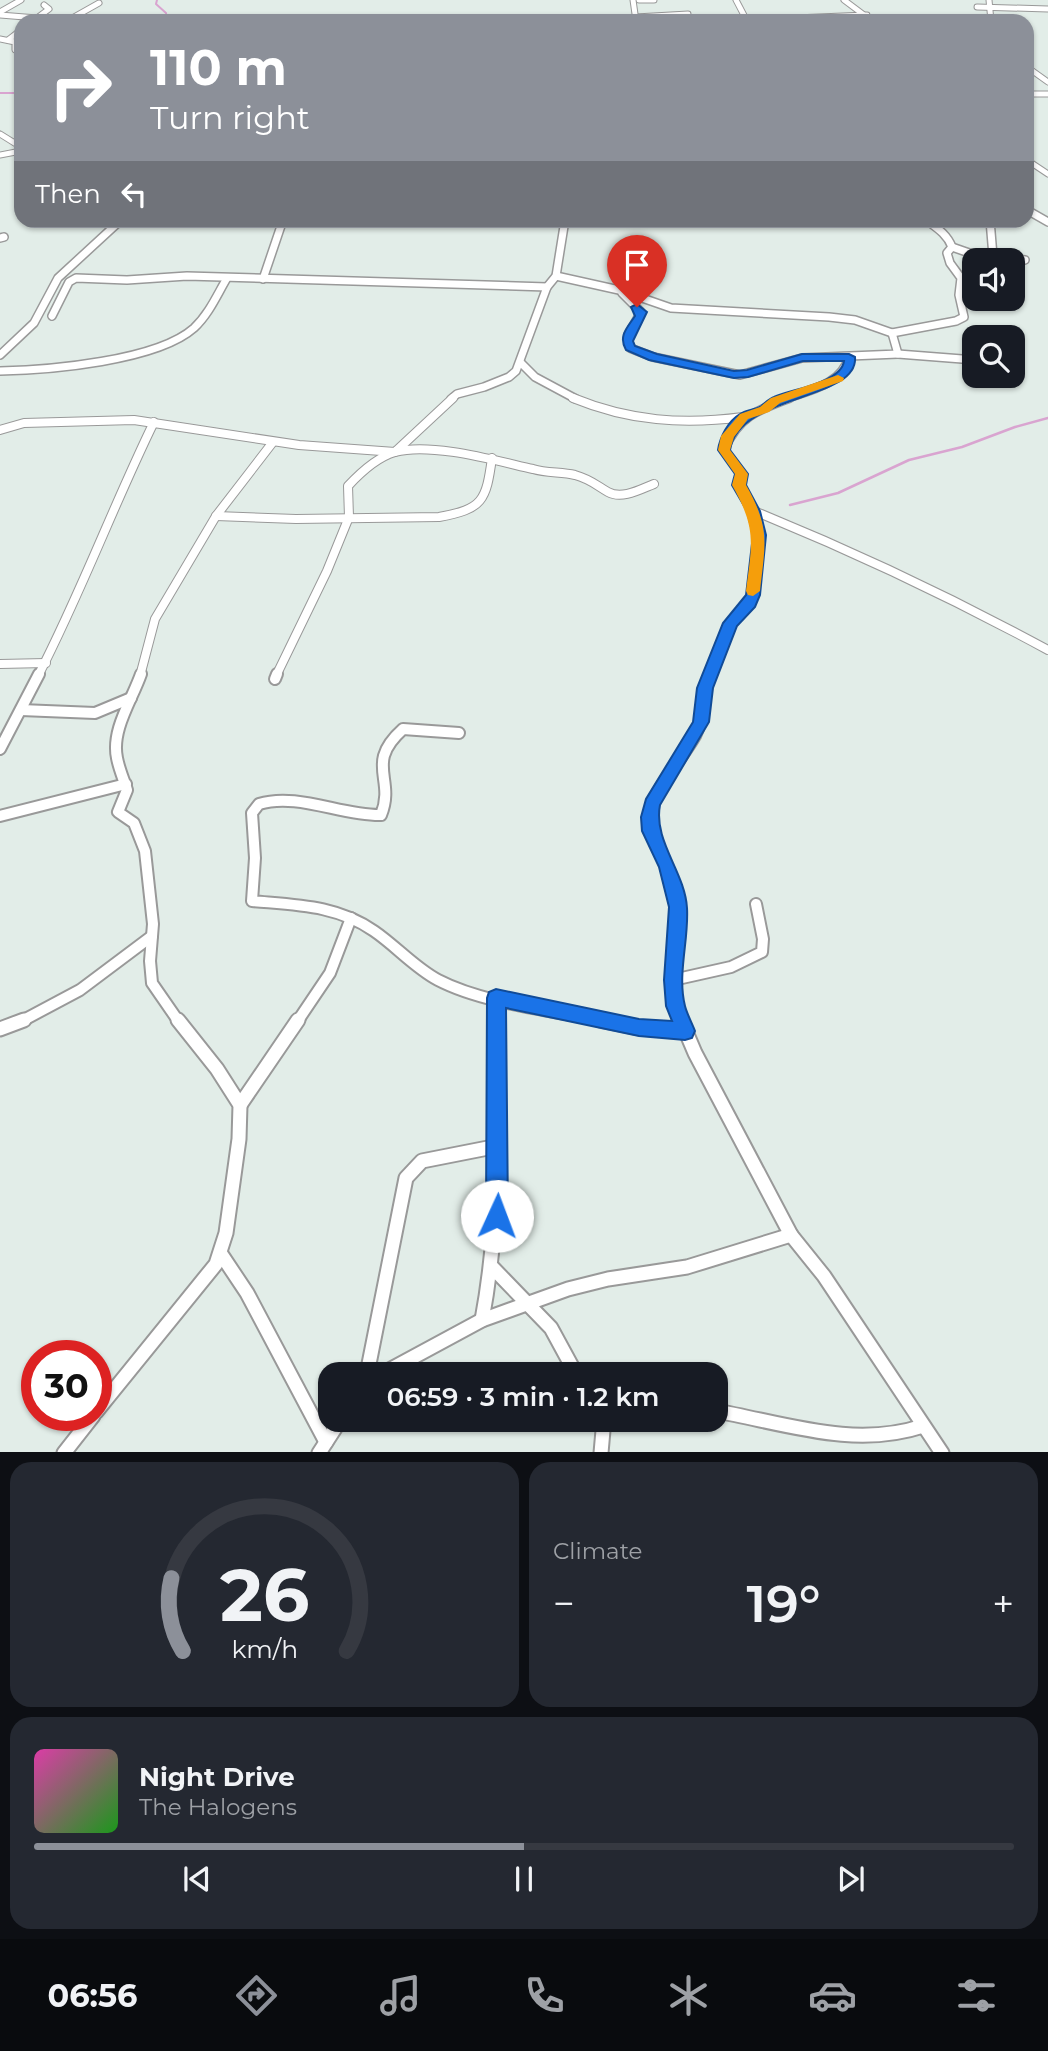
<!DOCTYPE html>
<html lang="en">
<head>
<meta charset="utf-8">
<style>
  body { margin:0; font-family:Montserrat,sans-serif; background:#242831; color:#f1f3f6; height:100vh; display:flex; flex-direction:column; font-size:26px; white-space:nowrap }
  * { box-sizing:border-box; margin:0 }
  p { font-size:23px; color:#9ea1a6 }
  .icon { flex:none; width:38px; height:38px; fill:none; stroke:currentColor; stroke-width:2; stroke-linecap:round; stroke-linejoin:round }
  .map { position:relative; height:1452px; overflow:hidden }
  .details { display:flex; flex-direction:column; gap:10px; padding:10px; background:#0d0f14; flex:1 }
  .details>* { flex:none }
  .guide { position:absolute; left:14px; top:14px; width:1020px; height:214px; border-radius:21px; box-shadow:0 2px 5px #0004; background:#8c9099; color:#fff; overflow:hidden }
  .buttons { position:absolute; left:962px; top:248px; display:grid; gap:14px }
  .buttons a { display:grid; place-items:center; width:63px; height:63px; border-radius:14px; background:#171b24; box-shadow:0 2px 5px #0004; font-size:35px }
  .speed { position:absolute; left:21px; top:1340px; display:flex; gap:14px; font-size:35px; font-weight:700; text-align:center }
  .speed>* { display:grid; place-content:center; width:91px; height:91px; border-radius:50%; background:#171b24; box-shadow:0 2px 5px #0004; line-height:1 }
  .speed .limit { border:10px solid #d22; background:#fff; color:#111 }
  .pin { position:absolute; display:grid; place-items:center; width:60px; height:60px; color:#fff; margin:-72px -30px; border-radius:50% 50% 50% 0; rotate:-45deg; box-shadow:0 0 7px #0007 }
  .pin .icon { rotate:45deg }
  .me { position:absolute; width:77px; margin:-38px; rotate:2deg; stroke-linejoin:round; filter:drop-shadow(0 0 5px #0008) }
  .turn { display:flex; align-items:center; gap:24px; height:147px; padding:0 21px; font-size:32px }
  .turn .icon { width:91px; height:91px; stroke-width:2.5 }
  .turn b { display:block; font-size:49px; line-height:60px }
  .then { display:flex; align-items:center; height:66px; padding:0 21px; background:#0003; gap:14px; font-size:26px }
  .big { font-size:52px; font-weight:600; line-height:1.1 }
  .details .tile { flex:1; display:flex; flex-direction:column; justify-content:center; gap:10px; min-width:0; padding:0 24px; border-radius:21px; background:#242831 }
  .details .dial { align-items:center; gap:0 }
  .dial svg { height:182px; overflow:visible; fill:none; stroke:#363941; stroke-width:7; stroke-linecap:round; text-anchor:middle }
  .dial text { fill:#f1f3f6; stroke:none }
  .song { display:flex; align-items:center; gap:21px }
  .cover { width:84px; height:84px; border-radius:10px; background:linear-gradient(135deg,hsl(320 70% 55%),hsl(120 70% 35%)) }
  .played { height:7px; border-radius:4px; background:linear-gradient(90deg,#8c9099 50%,#363941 50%) }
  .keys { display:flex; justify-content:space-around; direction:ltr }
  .heat { display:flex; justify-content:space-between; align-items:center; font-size:38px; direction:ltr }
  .details .tiles { flex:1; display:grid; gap:10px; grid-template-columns:1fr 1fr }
  .tile:last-child { grid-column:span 2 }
  .trip { position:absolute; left:318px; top:1362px; width:410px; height:70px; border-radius:21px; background:#171b24; box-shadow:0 2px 5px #0004; font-weight:600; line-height:70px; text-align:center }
  .menu { display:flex; height:112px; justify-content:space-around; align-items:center; background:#090b0e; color:#9ea1a6 }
  .menu .icon { width:49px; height:49px }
  .menu .selected { color:#8c9099 }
  .menu b { font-size:32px; color:#f1f3f6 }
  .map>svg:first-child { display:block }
</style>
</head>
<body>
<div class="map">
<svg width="1048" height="1453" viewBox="0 0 1048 1453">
  <rect width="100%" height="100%" fill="#e2ede8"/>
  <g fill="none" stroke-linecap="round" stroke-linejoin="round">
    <g stroke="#d9a4d0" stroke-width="2">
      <path d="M157,0L156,4L166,13L167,21"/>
      <path d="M0,93H21"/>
    </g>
    <path stroke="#d9a4d0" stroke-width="2.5" d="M790,505L838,493L909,460L962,447L1015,427L1048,418"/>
    <g stroke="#999" stroke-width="7">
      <g id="minor-far4">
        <path d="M633,0L636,21"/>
        <path d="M639,0H654"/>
        <path d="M736,0L747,21"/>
        <path d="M844,0L872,21"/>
        <path d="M989,0L991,21"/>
        <path d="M977,7L1048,9"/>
        <path d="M0,12L21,0"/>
        <path d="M0,15L37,18"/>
        <path d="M636,17L688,14"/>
        <path d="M33,21L49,9L44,5"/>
        <path d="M67,21L99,3"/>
        <path d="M794,21L795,18L867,15"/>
        <path d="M0,39L15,42V50L21,52"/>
        <path d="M8,40L21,30"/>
        <path d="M1027,67L1048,82"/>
        <path d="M1027,94H1048"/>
        <path d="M0,134L21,147"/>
        <path d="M0,155L21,151"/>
        <path d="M1027,160L1048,174"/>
      </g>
    </g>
    <g stroke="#999" stroke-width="10">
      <g id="minor-far3">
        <path d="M1027,210L1048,222"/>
        <path d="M990,220L993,256"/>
        <path d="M0,238L4,237"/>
        <path d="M952,247L975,255L1025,260"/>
        <path d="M556,276L619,290L671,308L829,317L855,320L892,333L956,321L964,317L959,295L961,278L950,263L947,253L952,247C947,234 937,228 926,220"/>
        <path d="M263,279L283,220"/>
        <path d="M622,293L641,312L628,335L630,348L653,357L740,375L802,358L898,354L892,333"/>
        <path d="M52,316L69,282L76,278L127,280L187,276L547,287"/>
        <path d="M898,354L975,360"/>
        <path d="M0,355L34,323L58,278L121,220"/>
        <path d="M521,363L535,377L576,399"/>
        <path d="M0,371C49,370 157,361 194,328C209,314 217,295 227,278"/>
        <path d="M451,399L457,394L484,387L509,377L516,371L547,287L556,276L565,220"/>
        <path d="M785,399C810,390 841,385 849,357"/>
      </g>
    </g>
    <g stroke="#999" stroke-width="10">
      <g id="minor-far2">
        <path d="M573,398C629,421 683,425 743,417"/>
        <path d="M0,430L24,423L134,420L299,445L395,452L453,398"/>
        <path d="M754,511C855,552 952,598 1048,650"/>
        <path d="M216,516L296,519L439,517C483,509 486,501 492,458"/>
        <path d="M0,664L46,663"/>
        <path d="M38,676C81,593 113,506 154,422"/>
        <path d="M140,676L155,619L216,516L273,442"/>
        <path d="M276,676L327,571L349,517L348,486C360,473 378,457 395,452C431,442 497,461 533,469C546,473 561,472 575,475C590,479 596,485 608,492C622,500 641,489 654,484"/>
        <path d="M710,676L730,623L753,595L760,535L754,511L739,485L742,474L724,450C738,417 757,410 790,398"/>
      </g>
    </g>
    <g stroke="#999" stroke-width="14">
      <g id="minor-far1">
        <path d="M141,674C132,700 111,730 117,758C119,769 124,780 127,790L118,812L134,823L145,851L153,924L150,961L152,983L179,1022"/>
        <path d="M275,679L277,674"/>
        <path d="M21,710L95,713L131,698"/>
        <path d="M459,733L403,729C364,764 396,778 381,815C342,816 297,792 259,804L252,813L255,858L252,901C296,905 337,905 374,931C396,946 415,968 438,980C484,1004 556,1011 608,1022"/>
        <path d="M0,749L39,674"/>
        <path d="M0,816L126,784"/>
        <path d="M673,980L731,967L762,952L763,939L756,904"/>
        <path d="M496,998V1022"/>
        <path d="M20,1022L80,990L152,936"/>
        <path d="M297,1022L330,973L351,918"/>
        <path d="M682,1022C665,983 683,945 678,906C674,875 644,830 652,804C659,784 684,756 695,736C705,716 703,694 710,674"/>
      </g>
    </g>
    <g stroke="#999" stroke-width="17">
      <g id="minor">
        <path d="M600,1020L639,1028L685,1031"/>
        <path d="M681,1020L695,1053L791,1235L824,1276L942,1453"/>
        <path d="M0,1029L24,1020"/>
        <path d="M240,1105L298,1020"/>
        <path d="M221,1254L247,1293L326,1442"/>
        <path d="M492,1267L551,1328L576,1374"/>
        <path d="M482,1320C501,1219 497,1122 496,1020"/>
        <path d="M367,1374L406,1178L422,1161L498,1146"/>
        <path d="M382,1374L482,1320L568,1289L608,1279L687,1267L791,1235"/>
        <path d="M716,1411C784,1423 854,1449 923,1426"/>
        <path d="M96,1412L216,1264L226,1233L239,1139L240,1105L217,1069L178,1020"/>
        <path d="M655,1419L675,1423L686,1419"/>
        <path d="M64,1453L93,1416"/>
        <path d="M319,1453L341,1419"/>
        <path d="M601,1453L604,1419"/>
      </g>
    </g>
    <use href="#minor-far4" stroke="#fff" stroke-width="5"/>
    <use href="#minor-far3" stroke="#fff" stroke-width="7"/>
    <use href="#minor-far2" stroke="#fff" stroke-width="8"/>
    <use href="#minor-far1" stroke="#fff" stroke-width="10"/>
    <use href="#minor" stroke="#fff" stroke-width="13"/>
  </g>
  <path fill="#1a73e8" stroke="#114b97" stroke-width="2" d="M637,304L647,312L633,341L635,346L657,354L734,371L747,370L802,354H849L855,357C859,401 739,393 730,450L748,474L746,485L760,511L766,535L760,595L755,607L737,626L713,688L709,722L660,805C653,841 685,872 687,908C689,940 677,974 685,1006C687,1014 692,1023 695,1031L692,1038L685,1040L639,1036L506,1008L508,1216L505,1223L497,1226L489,1223L486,1216L487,998L489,992L496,989L639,1019L672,1021L666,1006L664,980L669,907L659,867L642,831L641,817L646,799L693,722L697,688L723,623L746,595L753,535L747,511L732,485L735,474L718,450C720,437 728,421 740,414C746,410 754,410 761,406C765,403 769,399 774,397C792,389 841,383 844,361H803L748,377L734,378L649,360L626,350C618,336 627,328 635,316L631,307Z"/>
  <path fill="#f59e0b" d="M838,375L844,378L843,381L780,403L769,412L748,419L734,437L730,450L748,474L746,485C771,529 765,544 760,591L753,596L748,595L746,591C752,544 757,529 732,485L735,474L718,450L721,436L740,414L760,407L771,398Z"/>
</svg>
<div class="buttons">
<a><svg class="icon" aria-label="sound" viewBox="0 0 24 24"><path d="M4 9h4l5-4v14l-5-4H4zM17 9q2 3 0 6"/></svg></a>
<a><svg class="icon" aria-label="search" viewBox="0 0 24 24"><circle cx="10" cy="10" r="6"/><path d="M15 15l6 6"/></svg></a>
</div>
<div class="speed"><div class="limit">30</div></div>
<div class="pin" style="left:637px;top:307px;background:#d93025"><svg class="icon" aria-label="arrive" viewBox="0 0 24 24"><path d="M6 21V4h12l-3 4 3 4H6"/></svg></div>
<svg class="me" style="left:497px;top:1216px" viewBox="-20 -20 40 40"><circle r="19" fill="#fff"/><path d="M0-13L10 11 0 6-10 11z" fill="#1a73e8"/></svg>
<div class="trip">06:59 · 3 min · 1.2 km</div>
<div class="guide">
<div class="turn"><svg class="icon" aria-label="right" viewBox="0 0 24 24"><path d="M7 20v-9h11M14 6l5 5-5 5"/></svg><div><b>110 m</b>Turn right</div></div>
<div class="then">Then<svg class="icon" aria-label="left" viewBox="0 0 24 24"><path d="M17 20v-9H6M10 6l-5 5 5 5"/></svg></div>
</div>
</div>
<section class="details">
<div class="tiles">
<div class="tile dial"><svg viewBox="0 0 100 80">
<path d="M14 69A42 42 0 1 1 86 69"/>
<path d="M14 69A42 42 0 0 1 9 37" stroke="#8c9099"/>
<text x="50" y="56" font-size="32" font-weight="700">26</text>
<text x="50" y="72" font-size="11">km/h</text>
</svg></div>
<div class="tile"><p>Climate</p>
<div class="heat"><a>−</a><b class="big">19°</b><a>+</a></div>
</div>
<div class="tile">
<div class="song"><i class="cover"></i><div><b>Night Drive</b><p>The Halogens</p></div></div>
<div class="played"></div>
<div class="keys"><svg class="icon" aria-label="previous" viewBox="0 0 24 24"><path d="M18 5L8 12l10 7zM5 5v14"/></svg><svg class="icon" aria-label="pause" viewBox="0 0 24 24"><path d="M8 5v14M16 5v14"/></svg><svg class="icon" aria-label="next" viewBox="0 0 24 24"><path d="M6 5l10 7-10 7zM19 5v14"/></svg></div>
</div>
</div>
</section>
<nav class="menu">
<b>06:56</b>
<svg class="icon selected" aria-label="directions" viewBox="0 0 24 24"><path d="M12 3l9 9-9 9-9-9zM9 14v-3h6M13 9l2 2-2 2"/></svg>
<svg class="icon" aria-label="music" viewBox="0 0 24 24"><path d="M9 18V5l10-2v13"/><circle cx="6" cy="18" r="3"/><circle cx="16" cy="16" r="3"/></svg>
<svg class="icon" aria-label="phone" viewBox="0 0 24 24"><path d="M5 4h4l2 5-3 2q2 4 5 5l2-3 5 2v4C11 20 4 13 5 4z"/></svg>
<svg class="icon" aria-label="climate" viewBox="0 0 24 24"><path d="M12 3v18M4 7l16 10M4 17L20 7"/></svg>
<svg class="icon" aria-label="car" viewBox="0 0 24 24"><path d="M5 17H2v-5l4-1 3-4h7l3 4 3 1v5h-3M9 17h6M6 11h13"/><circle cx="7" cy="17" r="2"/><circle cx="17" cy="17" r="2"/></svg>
<svg class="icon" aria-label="filters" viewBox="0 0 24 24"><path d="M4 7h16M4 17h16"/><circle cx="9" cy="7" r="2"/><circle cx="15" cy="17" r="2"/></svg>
</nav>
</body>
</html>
